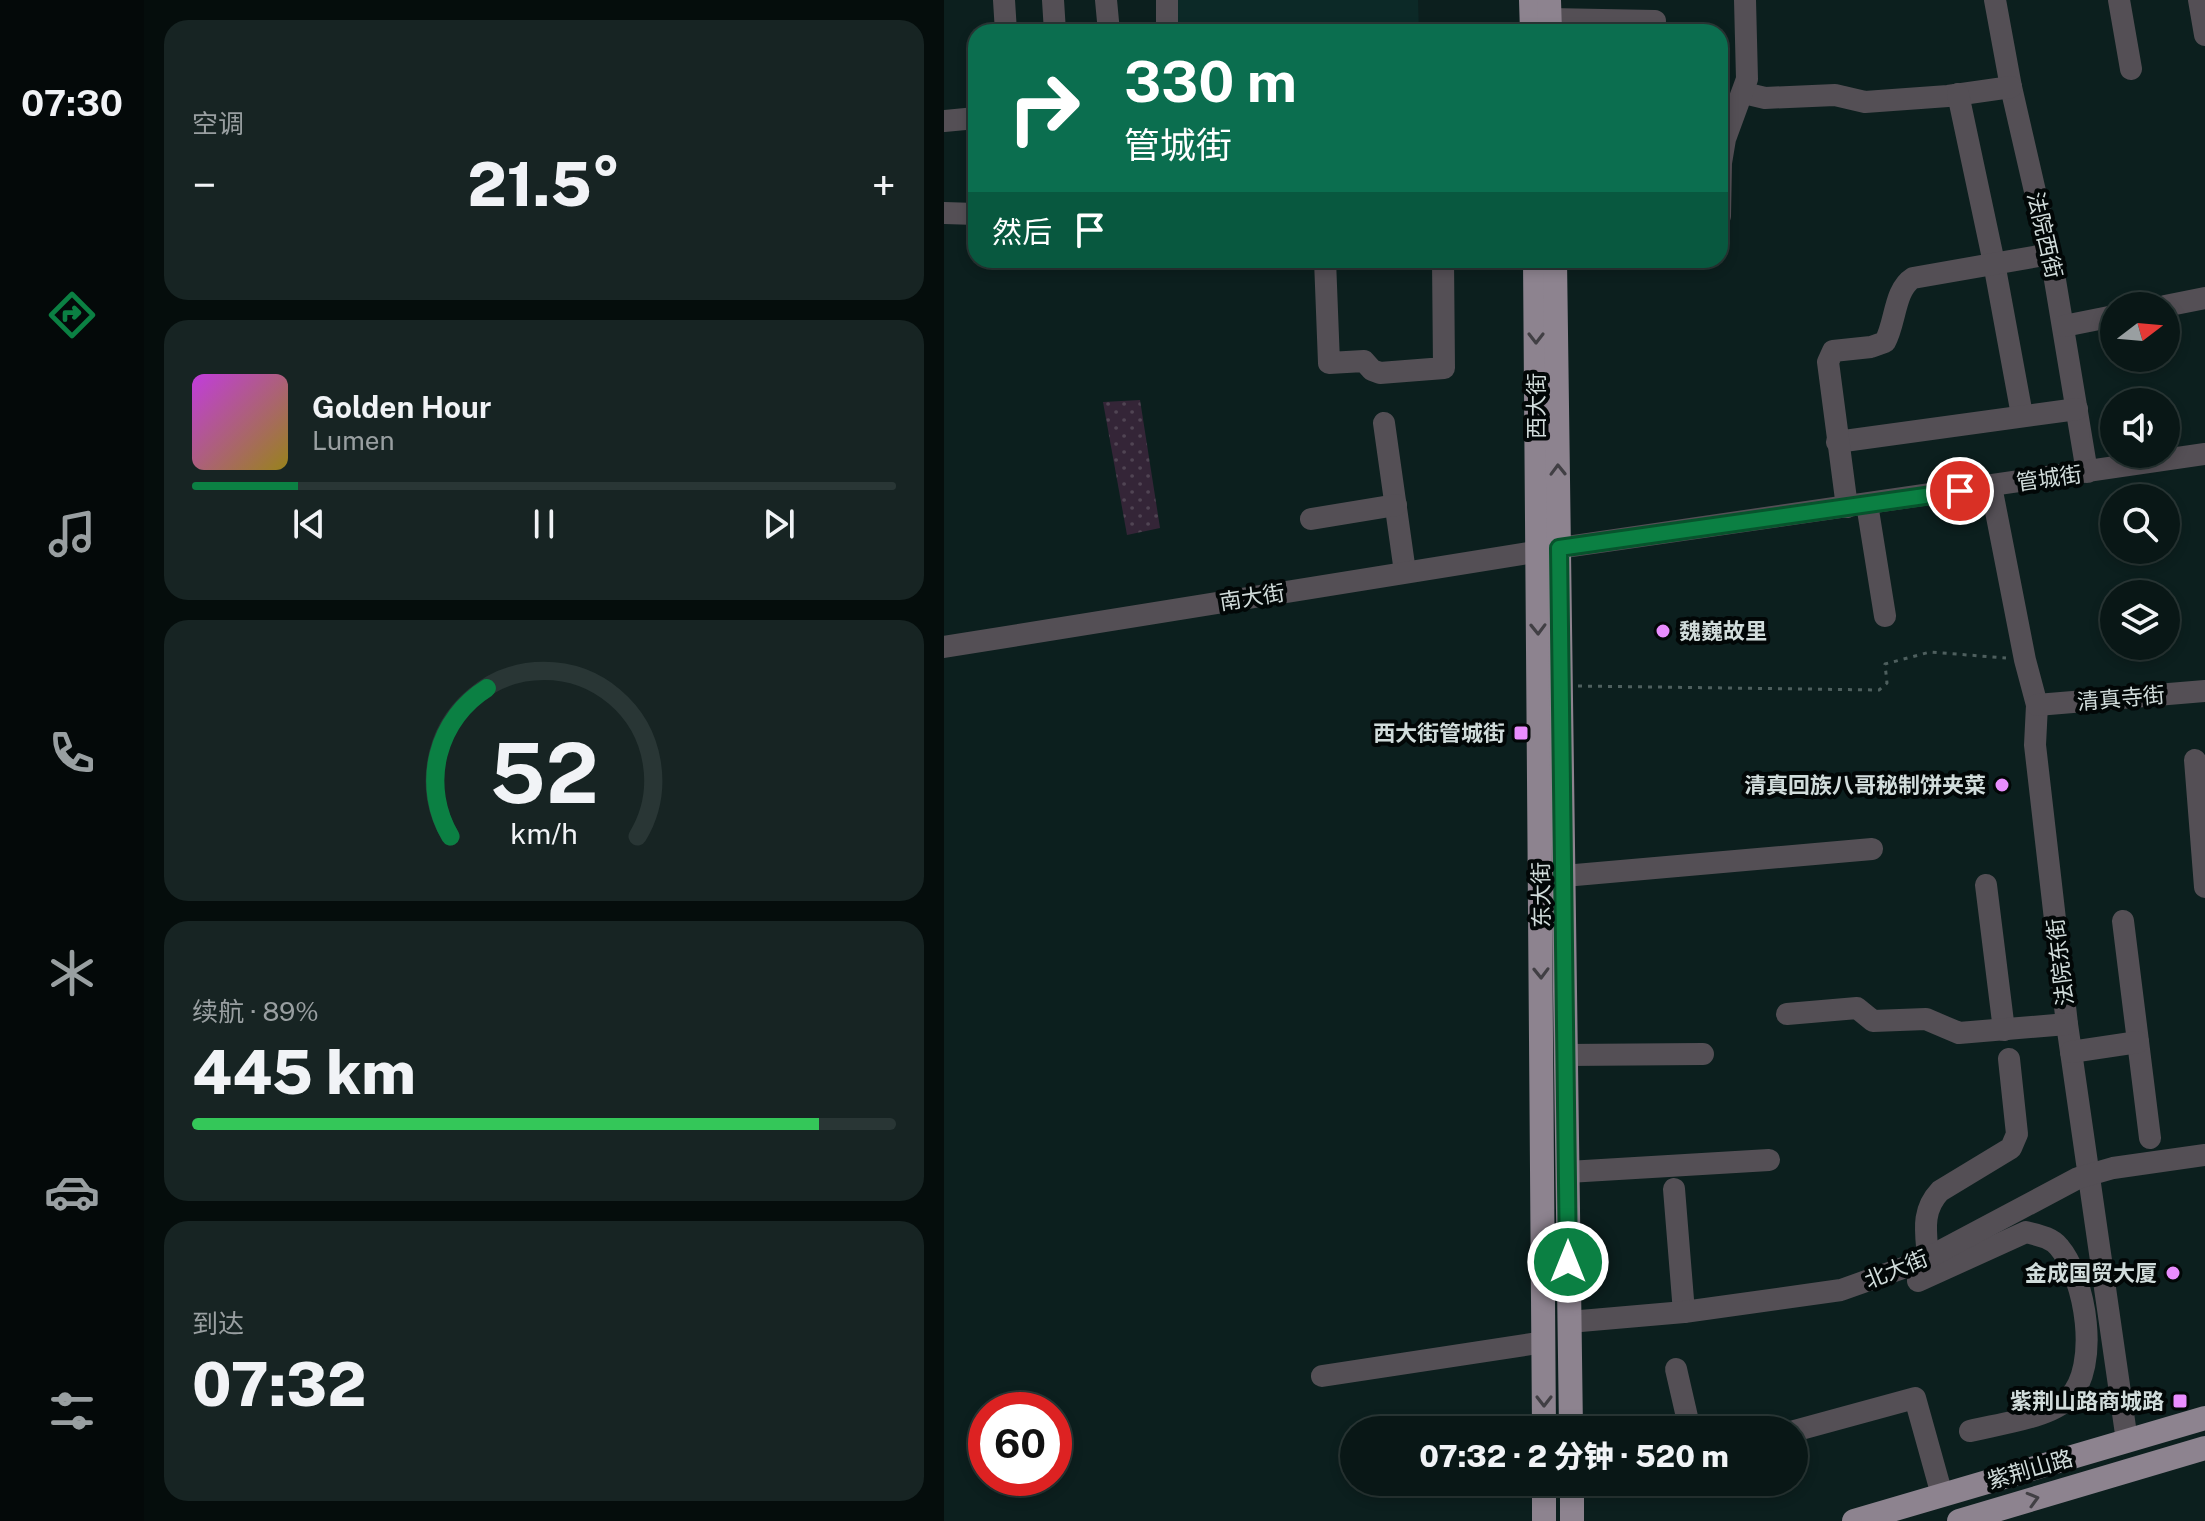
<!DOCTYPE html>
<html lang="zh">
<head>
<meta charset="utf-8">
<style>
  body { margin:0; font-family:"Public Sans","Noto Sans SC",sans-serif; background:#172423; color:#f1f3f6; height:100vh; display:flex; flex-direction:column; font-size:30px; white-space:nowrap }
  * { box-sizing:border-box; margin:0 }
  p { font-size:26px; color:#999fa1 }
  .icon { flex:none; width:44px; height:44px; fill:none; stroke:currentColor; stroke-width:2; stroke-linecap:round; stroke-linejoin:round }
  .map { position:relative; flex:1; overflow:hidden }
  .panel { display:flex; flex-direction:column; gap:20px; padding:20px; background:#050d0c; width:800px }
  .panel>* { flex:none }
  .banner { position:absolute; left:24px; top:24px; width:760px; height:244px; border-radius:24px; box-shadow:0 4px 12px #0003,0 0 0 2px #293635; background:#0b6e4f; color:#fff; overflow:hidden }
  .needle { width:52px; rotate:74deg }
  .controls { position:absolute; left:1156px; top:292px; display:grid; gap:16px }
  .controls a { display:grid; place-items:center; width:80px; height:80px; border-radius:50%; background:#091716; box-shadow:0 4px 12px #0003,0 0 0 2px #293635; font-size:40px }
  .speed { position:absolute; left:24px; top:1392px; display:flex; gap:16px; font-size:40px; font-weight:700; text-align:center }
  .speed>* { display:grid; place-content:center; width:104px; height:104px; border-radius:50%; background:#091716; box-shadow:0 4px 12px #0003,0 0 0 2px #293635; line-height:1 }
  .speed .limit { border:12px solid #d22; background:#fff; color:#111 }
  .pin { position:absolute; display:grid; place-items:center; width:68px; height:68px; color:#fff; margin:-34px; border:4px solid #fff; border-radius:50%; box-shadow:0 2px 8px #0007 }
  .me { position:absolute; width:88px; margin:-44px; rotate:0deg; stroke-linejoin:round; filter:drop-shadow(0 0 6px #0008) }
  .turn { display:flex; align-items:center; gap:28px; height:168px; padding:0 24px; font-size:36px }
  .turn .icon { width:104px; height:104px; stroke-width:2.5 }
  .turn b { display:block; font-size:56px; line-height:68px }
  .then { display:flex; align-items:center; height:76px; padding:0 24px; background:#0003; gap:16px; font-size:30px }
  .big { font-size:60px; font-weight:800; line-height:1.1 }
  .panel .card { flex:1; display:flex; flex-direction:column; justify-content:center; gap:12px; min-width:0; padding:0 28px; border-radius:24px; background:#172423 }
  .panel .dial { align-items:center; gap:0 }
  .dial svg { height:208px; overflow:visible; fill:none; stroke:#293635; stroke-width:7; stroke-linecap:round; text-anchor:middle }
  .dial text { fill:#f1f3f6; stroke:none }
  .song { display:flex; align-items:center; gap:24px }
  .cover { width:96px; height:96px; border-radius:12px; background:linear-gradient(135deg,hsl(290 70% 55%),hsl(50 70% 35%)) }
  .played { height:8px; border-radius:4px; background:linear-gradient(90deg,#0b8043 15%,#293635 15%) }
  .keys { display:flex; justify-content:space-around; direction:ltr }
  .heat { display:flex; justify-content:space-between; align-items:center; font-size:44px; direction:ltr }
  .charge { height:12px; border-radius:6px; background:linear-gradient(90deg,#34c759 89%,#293635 0) }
  .trip { position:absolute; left:396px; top:1416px; width:468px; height:80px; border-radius:40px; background:#091716; box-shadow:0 4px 12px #0003,0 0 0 2px #293635; font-weight:800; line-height:80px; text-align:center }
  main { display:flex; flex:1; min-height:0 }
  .tabs { display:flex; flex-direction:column; width:144px; justify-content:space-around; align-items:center; background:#040909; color:#999fa1 }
  .tabs .icon { width:56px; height:56px }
  .tabs .current { color:#0b8043 }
  .tabs b { font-size:36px; color:#f1f3f6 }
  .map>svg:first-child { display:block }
</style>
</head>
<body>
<main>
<nav class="tabs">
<b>07:30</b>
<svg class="icon current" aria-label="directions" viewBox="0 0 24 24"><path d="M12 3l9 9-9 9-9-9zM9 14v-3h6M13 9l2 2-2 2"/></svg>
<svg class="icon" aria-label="music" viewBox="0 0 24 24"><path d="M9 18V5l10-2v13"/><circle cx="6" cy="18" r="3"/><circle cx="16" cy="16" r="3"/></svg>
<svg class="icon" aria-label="phone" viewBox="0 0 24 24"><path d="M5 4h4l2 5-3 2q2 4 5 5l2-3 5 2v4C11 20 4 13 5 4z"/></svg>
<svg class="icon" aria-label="climate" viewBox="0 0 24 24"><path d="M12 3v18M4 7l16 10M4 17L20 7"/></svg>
<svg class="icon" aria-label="car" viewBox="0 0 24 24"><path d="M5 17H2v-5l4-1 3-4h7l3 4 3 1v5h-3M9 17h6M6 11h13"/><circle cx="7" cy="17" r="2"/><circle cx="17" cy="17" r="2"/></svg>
<svg class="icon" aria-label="filters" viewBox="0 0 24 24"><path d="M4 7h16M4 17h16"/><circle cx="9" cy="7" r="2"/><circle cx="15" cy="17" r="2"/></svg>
</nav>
<section class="panel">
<div class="card"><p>空调</p>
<div class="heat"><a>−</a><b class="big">21.5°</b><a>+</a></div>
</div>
<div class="card">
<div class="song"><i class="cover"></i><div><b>Golden Hour</b><p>Lumen</p></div></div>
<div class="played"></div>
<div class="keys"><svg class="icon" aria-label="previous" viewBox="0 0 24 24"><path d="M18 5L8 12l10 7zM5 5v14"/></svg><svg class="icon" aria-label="pause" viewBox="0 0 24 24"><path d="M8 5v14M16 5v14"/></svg><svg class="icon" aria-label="next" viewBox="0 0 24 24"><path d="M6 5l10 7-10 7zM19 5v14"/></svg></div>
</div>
<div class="card dial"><svg viewBox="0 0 100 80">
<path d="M14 69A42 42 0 1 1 86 69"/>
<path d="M14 69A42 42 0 0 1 28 12" stroke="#0b8043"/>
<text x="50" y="56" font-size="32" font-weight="700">52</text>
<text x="50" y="72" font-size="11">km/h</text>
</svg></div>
<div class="card"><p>续航 · 89%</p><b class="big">445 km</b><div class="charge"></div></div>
<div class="card"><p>到达</p><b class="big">07:32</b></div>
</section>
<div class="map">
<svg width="1261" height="1521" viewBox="0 0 1261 1521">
  <defs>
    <pattern id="grass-dots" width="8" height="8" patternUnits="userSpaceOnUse" patternTransform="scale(2)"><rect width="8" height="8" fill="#342537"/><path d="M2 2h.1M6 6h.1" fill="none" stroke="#504453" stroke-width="1.8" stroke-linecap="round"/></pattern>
  </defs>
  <rect width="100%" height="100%" fill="#0c1f1e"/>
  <path fill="#0c2927" d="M231,0H474L475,32H231Z"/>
  <path fill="url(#grass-dots)" d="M196,400L216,528L183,535L159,402Z"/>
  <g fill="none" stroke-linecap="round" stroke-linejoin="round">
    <path stroke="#4e5f5e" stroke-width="3" stroke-dasharray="4 6" stroke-linecap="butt" d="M634,686L935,690L943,683L941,664L986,652L1062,658"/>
    <g stroke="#544f55" stroke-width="22">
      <path d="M60,0L62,32"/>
      <path d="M109,0L111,32"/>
      <path d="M162,0L165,32"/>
      <path d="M223,0V32"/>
      <path d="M1051,0L1067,87L1110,274L1143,472"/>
      <path d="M1175,0L1187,69"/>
      <path d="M1255,0L1261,35"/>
      <path d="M606,19L711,21"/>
      <path d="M800,93L821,98L891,95L921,102L1004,96L1067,87"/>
      <path d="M1014,94L1050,263L1078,415"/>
      <path d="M0,121L32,118"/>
      <path d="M0,213L32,214"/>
      <path d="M776,216L777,163L781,139L803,79L801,0"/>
      <path d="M381,260L385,363L420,361L428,370L436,373L500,368L499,260"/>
      <path d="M1221,306L1261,298"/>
      <path d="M1120,326L1170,316"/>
      <path d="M440,423L461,572"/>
      <path d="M893,442L1133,409"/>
      <path d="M1047,486L1081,660L1093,705L1091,745L1123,1024L1183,1441"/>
      <path d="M923,504L941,616"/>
      <path d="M903,507L884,362L889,351L927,347L941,342C952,322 950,290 969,278L1106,254"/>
      <path d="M367,519L452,505"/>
      <path d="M0,647L615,548L1261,454"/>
      <path d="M1093,705L1261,691"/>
      <path d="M1251,760L1261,887"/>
      <path d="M620,876L928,849"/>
      <path d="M1042,885L1060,1030"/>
      <path d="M1179,921L1206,1138"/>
      <path d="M843,1014L913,1008L929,1021L982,1019L1015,1033L1123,1024"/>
      <path d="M1127,1052L1194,1042"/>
      <path d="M621,1055L759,1054"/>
      <path d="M624,1172L825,1160"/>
      <path d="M730,1189L740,1312"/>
      <path d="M984,1258C982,1232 977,1211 996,1191L1067,1148L1073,1134L1065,1059"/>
      <path d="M974,1281L1082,1232C1093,1235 1107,1237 1115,1247C1142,1279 1156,1366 1125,1398C1105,1418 1054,1424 1026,1431"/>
      <path d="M625,1322L740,1312L897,1290L976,1262L1134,1178L1169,1168L1261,1155"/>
      <path d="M732,1369L746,1430"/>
      <path d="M378,1376L600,1342"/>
      <path d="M850,1431L971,1398L998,1495"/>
    </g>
    <g stroke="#8d838f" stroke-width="24">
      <path d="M587,0L588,32"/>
      <path d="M605,0L606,32"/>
      <path d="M591,260L600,1430"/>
      <path d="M611,260L627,1430"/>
      <path d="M600,1482V1521"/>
      <path d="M628,1482V1521"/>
      <path d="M910,1521L1261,1418"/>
      <path d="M1015,1521L1261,1448"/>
    </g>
  </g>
  <defs><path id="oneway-chevron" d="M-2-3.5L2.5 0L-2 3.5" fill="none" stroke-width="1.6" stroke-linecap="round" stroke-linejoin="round" transform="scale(2)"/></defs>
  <g stroke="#413f44">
    <use href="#oneway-chevron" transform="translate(592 338) rotate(90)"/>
    <use href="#oneway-chevron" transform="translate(614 470) rotate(-91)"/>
    <use href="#oneway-chevron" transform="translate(594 629) rotate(89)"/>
    <use href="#oneway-chevron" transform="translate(597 973) rotate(89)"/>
    <use href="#oneway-chevron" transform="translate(600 1401) rotate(90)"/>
    <use href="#oneway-chevron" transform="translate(1089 1499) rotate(-16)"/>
  </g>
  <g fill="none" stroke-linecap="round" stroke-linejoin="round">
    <g stroke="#07532c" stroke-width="20">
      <path id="route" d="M624,1262L615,548L1016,491"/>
    </g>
    <use href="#route" stroke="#0b8043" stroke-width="14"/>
  </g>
  <g fill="#e98dfe" stroke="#020707" stroke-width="3">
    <circle cx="719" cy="631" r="8"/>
    <rect x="569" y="725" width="16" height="16" rx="4"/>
    <circle cx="1058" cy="785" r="8"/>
    <circle cx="1229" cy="1273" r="8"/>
    <rect x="1228" y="1393" width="16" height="16" rx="4"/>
  </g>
  <g text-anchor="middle" stroke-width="8" stroke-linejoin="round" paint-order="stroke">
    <g font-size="22" fill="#d1dcdb" stroke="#020707">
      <text transform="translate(1101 235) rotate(77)" y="8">法院西街</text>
      <text transform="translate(592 406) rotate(-90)" y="8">西大街</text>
      <text transform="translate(1105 478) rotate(-8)" y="8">管城街</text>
      <text transform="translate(308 597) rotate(-9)" y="8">南大街</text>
      <text transform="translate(1177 698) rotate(-5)" y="8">清真寺街</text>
      <text transform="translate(597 895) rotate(-91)" y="8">东大街</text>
      <text transform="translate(1116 962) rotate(-97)" y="8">法院东街</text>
      <text transform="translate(952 1269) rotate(-22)" y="8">北大街</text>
      <text transform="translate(1086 1469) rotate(-16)" y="8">紫荆山路</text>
    </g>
    <g font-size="22" font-weight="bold" fill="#d1dcdb" stroke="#020707" text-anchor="end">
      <text x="735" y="639" text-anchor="start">魏巍故里</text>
      <text x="561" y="741">西大街管城街</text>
      <text x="1042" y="793">清真回族八哥秘制饼夹菜</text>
      <text x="1213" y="1281">金成国贸大厦</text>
      <text x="1220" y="1409">紫荆山路商城路</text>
    </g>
  </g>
</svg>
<div class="controls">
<a><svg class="needle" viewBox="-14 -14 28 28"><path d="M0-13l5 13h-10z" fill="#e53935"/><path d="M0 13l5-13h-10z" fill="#999fa1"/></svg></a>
<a><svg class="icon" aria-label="sound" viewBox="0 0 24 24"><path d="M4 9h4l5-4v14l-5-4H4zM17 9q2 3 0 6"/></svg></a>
<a><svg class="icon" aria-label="search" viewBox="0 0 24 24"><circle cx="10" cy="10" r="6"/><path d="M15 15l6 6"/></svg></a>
<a><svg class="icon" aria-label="layers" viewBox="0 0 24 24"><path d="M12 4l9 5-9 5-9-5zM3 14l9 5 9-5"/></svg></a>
</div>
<div class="speed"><div class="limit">60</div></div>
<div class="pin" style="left:1016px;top:491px;background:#d93025"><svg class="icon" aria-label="arrive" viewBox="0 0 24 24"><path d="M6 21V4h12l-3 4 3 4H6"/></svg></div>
<svg class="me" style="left:624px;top:1262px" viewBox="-20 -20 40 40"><circle r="17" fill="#0b8043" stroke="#fff" stroke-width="3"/><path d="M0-11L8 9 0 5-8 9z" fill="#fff"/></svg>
<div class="trip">07:32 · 2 分钟 · 520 m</div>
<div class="banner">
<div class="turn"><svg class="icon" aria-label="right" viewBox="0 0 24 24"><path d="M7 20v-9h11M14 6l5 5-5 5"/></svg><div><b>330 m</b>管城街</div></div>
<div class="then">然后<svg class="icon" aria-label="arrive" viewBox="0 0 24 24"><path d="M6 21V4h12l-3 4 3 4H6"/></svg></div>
</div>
</div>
</main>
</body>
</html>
